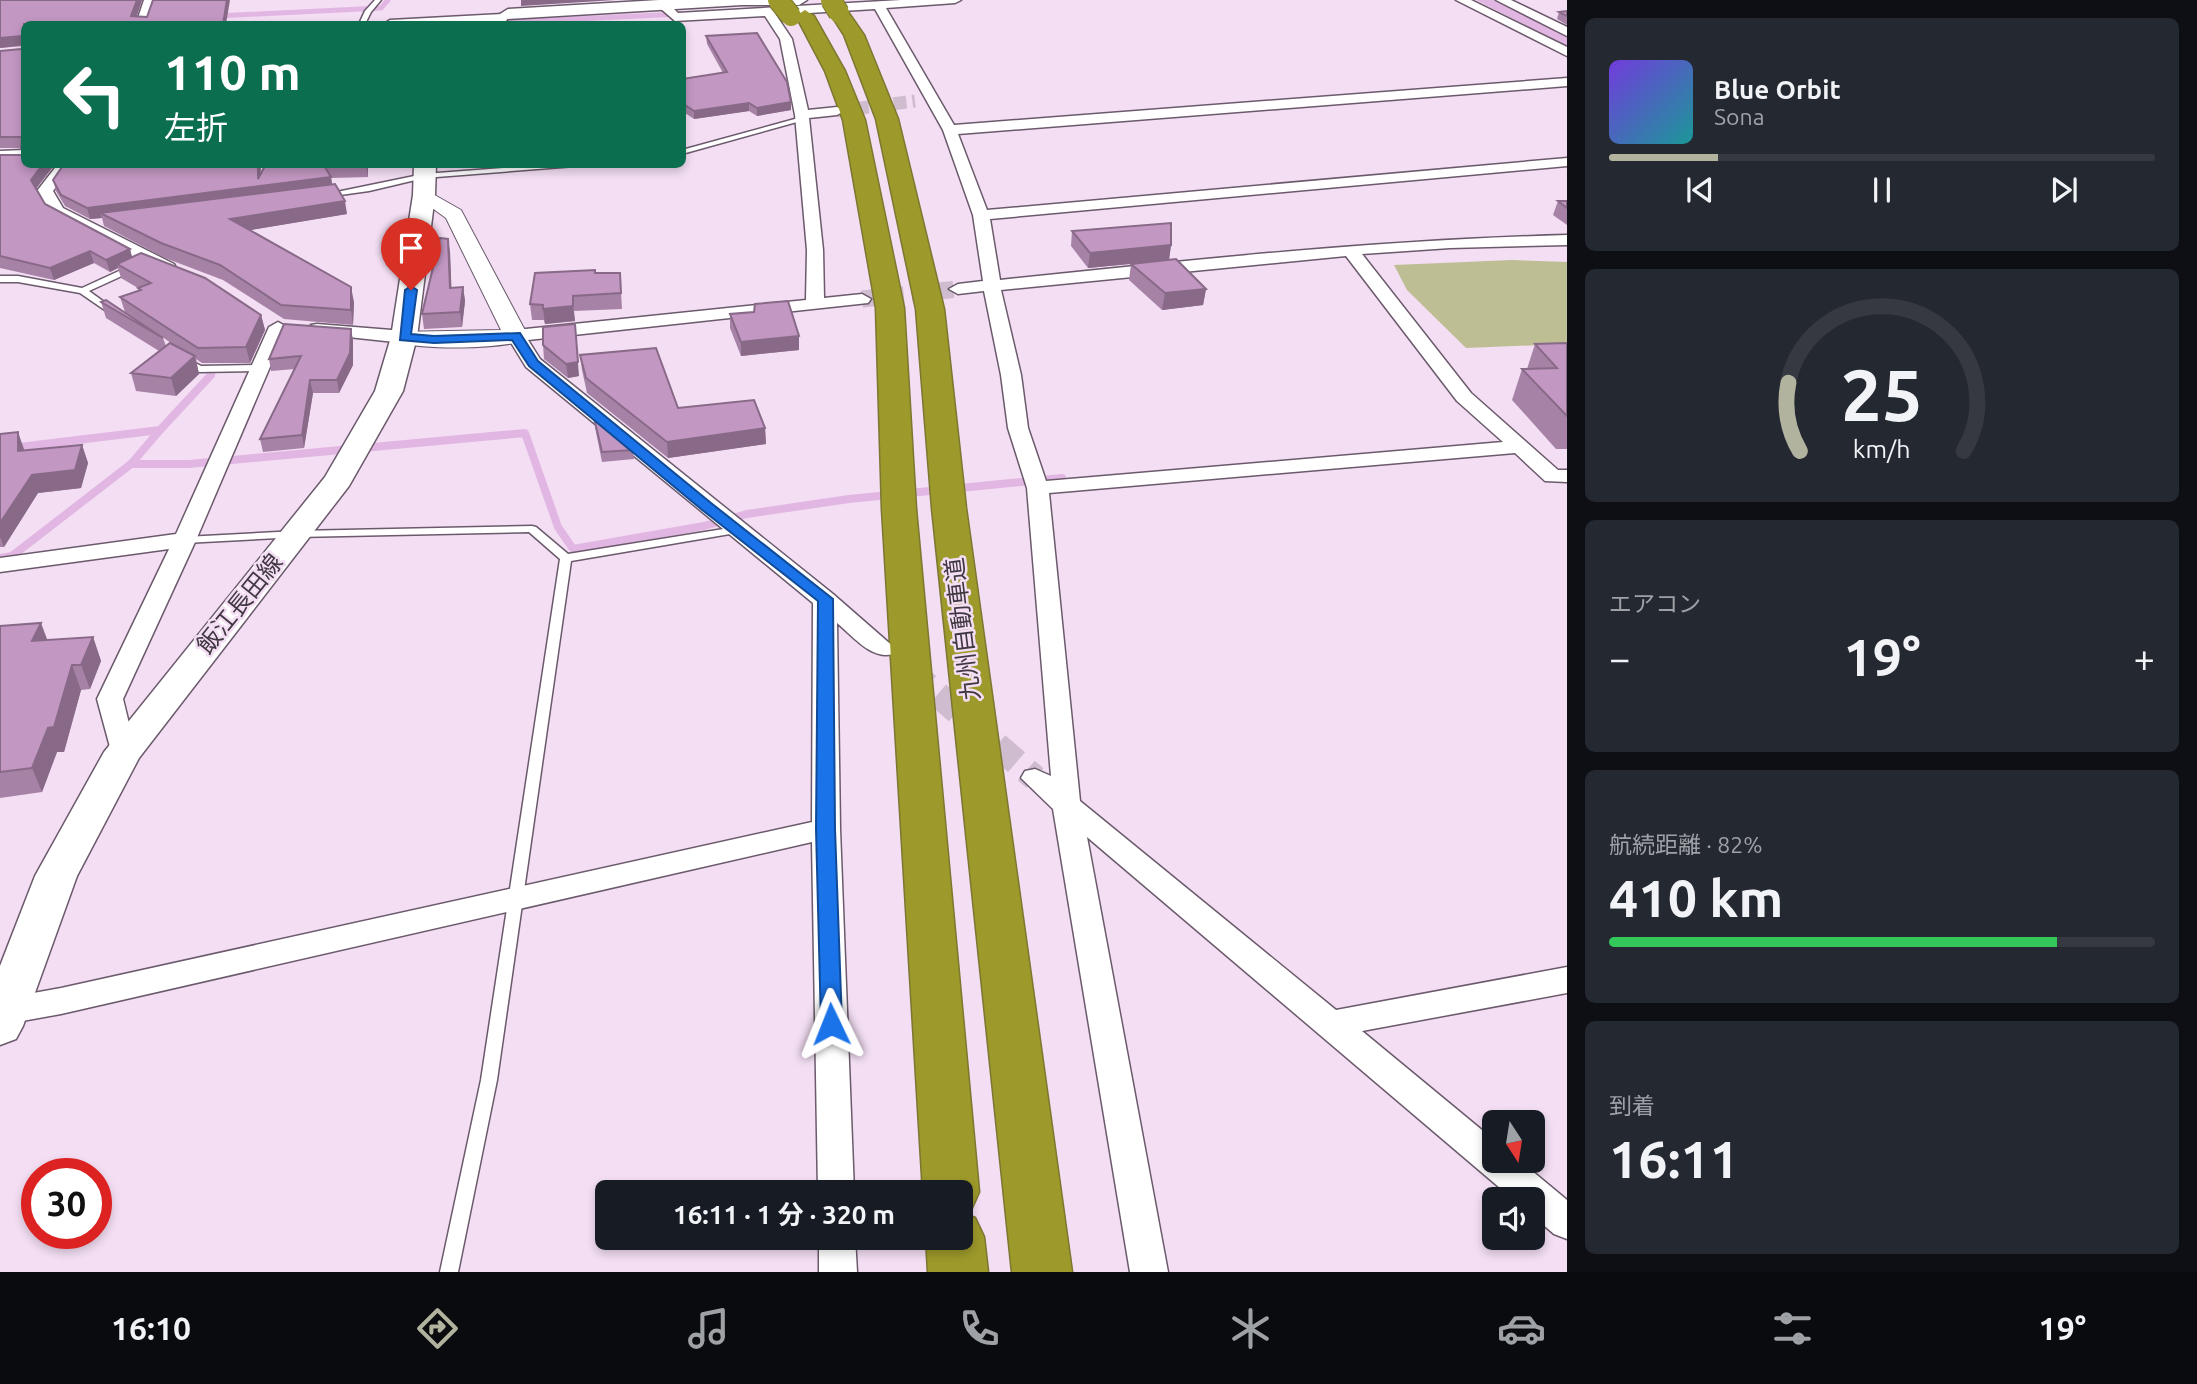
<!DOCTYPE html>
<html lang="ja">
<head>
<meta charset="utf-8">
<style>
  body { margin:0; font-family:Ubuntu,"Noto Sans JP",sans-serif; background:#242831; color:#f1f3f6; height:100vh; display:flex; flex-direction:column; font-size:26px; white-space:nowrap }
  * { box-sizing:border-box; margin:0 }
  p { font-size:23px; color:#9ea1a6 }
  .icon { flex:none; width:38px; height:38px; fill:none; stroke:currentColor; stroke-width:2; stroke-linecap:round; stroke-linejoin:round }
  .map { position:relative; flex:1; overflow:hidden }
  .sheet { display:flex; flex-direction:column; gap:18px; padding:18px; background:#0d0f14; width:630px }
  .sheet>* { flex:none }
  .top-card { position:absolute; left:21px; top:21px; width:665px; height:147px; border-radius:10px; box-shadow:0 4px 10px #0003; background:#0b6e4f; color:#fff; overflow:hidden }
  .needle { width:46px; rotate:168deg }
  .controls { position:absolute; left:1482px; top:1110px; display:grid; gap:14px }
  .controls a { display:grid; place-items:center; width:63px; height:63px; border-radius:10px; background:#171b24; box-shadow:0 4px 10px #0003; font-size:35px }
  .speed { position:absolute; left:21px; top:1158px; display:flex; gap:14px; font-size:35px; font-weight:700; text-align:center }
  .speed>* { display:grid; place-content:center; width:91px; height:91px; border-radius:50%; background:#171b24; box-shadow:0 4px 10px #0003; line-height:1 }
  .speed .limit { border:10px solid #d22; background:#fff; color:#111 }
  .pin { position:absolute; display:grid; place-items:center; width:60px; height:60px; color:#fff; margin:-72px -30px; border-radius:50% 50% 50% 0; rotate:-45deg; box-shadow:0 0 7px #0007 }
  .pin .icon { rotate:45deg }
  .me { position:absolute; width:77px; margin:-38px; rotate:358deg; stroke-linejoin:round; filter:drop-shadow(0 0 5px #0008) }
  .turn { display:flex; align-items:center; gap:24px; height:147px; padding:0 28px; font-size:32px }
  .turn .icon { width:91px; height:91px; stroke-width:2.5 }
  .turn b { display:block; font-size:49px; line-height:60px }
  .big { font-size:52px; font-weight:700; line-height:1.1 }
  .sheet .widget { flex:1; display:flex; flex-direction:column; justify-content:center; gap:10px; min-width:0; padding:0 24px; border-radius:10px; background:#242831 }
  .sheet .dial { align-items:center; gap:0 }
  .dial svg { height:182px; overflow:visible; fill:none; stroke:#363941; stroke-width:7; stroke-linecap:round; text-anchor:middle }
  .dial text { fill:#f1f3f6; stroke:none }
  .song { display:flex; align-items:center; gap:21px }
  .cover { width:84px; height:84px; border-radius:10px; background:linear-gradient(135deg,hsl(260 70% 55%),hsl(180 70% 35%)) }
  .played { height:7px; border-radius:4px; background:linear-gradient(90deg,#b2b39e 20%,#363941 20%) }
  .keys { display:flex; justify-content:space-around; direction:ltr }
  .heat { display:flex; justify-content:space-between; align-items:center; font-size:38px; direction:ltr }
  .charge { height:10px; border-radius:5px; background:linear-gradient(90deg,#34c759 82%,#363941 0) }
  .trip { position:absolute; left:595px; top:1180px; width:378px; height:70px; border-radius:10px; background:#171b24; box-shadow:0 4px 10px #0003; font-weight:700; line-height:70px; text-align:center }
  .tab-bar { display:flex; height:112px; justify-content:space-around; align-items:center; background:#090b0e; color:#9ea1a6 }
  .tab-bar .icon { width:49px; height:49px }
  .tab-bar .current { color:#b2b39e }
  .tab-bar b { font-size:32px; color:#f1f3f6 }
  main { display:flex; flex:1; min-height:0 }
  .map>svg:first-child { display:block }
</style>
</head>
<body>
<main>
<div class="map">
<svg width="1567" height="1272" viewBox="0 0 1567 1272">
  <rect width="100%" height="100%" fill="#f3def3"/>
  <path fill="#bebe94" d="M1512,260L1567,262V344L1466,348L1407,290L1394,265Z"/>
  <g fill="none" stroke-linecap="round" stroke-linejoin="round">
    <g stroke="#e2b6e3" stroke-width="5">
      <path d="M216,16L381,8L388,0"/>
      <path d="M474,24L680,14"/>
    </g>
    <g stroke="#e2b6e3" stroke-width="8">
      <path d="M160,430L211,375"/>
      <path d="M0,446L11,448L160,430L131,464"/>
      <path d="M0,558L12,556L131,464H189L525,433L558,527L573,549L704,526L747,514L849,499L1062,478"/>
    </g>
    <path fill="#e2b6e3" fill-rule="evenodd" d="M1476,0H1496L1567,35V46Z"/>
    <path stroke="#cfbdcf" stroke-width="13" stroke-dasharray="13 6" stroke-linecap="butt" d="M837,111L915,101"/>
    <path stroke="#cfbdcf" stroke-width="17" stroke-dasharray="17 8" stroke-linecap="butt" d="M862,299L958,289"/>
    <path stroke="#cfbdcf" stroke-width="26" stroke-dasharray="26 13" stroke-linecap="butt" d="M908,669L1035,778"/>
    <g stroke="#6b5a6b" stroke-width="3">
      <g id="service">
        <path d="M375,0H381L371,12L365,24H359L365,11Z"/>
        <path d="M802,117L804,118V120L682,154V150Z"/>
        <path d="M558,164H601L424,178L369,191L326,197L322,195L424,174Z"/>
        <path d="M132,265L135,266V270L89,291L118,312V316L115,317L80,293L18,282H0V276H18L82,288Z"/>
        <path d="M186,358L201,366L260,365L265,368L260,371L199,372L183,363V359Z"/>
        <path d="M532,526L536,527L568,554L736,527L742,530L736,533L571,561L497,1080L458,1272H440L481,1080L560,559L529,532L297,537L185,543L179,540L185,537L297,531Z"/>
      </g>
    </g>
    <g stroke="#6b5a6b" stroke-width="3">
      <g id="minor">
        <path d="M144,0H156L148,24H136Z"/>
        <path d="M660,0H672L670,5L678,13L901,0H961L955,3L886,8L954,125L1567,78V86L958,134L987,210L1567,158V166L990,219L1000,280C1189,260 1377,240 1567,235V245L1450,248L1362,254L1471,393L1558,470H1567V482L1545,481L1515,453L1049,493L1080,801L1336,1010L1567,967V993L1362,1031L1494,1140V1160H1519L1567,1200V1239L1554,1234L1533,1216V1199H1513L1087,837L1168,1272H1130L1053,809L1021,778L1025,771L1035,769L1051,776L1027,488L1008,428L1001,375L984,291L958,294L949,289L958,284L983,281L973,215L943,130L875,9L776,15L792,39L808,110L837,107L844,111L837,115L809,118L823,250L824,298L862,294L871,299L868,303L528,340L540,359L833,594L896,649L893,654C871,660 853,636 837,623L840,829L854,1192H818L812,842L61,1014L0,1025V999L61,988L812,822L813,603L526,367L507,336L516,330L806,300L807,250L795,115L780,39L765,16L675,21L660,8ZM1346,256L1457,401L1503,442L1046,481L1028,428L1021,375L1001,290Z"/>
        <path d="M1456,0H1471L1567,47V56Z"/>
        <path d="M1496,0H1511L1567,27V36Z"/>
        <path d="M502,14L508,18L506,21L447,24H384L390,20Z"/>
        <path d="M24,150V158L0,159V151Z"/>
        <path d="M58,164H73L53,191L63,208L174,264L176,268L174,272H162L51,214L37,191Z"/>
        <path d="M278,322L287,327L196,540L123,699L136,752L133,758L123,761L113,758L97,699L169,549L0,572V558L176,534L269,327Z"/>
        <path d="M317,324L404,331L413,337L404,343L311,333L308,329L311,325Z"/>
        <path d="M819,1237H855L857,1272H819Z"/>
      </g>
    </g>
    <g stroke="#6b5a6b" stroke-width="2">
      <path id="tertiary" d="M424,189L461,210L528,336L524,341C493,349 427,350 396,342L392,337L396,332L501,330L446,218L414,195L417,191Z"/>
    </g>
    <g stroke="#6b5a6b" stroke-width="3">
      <g id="secondary">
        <path d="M659,0H807L799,5H742L508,19L500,14L508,9Z"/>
        <path d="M414,164H436L435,195L417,337L403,391L349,486L139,758L77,876L23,1026L16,1039L0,1045V966L35,876L104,752L325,477L375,391L391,337L413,195Z"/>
      </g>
    </g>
    <g stroke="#7c7732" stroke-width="3">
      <g id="motorway">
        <path d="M839,7L846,9L864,35L898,119L944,309L966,508L1072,1272H1012L932,508L916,309L876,119L844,35L830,13Z"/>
        <path d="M805,10L814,16L845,71L865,120L904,308L916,509L979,1192L971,1210L963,1213L975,1218L984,1237L988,1272H928L926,1237H961V1192H923L882,509L876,308L843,120L825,71L796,16Z"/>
      </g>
    </g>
    <use href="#service" fill="#fff" fill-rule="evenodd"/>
    <use href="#minor" fill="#fff" fill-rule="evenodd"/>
    <use href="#tertiary" fill="#fff" fill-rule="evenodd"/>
    <use href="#secondary" fill="#fff" fill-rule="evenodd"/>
    <use href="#motorway" fill="#9d992a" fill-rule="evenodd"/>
    <g stroke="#7c7732" stroke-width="22" stroke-linecap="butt">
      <g id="motorway-bridge">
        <path d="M778,0L791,16"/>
        <path d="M831,0L839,13"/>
      </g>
    </g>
    <use href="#motorway-bridge" stroke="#9d992a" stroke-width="20"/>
  </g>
  <g fill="#a782a7">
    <path d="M0,0H142L137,16L226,24H24V164H55L36,189L45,204L130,249L132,257L261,315L265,330L250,363H202L196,359L199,374L176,396L136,391L131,373L159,351L106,318L101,302L163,338L166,346L174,345L125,312L120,297L139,291L138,288L121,278L118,268L110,272L94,263L54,280L0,268V155H23L21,148H0V51L21,49L24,46L0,48Z"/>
    <path d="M1567,11V25L1557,19L1559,12Z"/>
    <path d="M706,36L791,102V110L757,116L749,111L694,119L682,111V79L723,73L707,44Z"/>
    <path d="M64,164H261L260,174L266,164H368V177L331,178L332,184L347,214L249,230L354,302L353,325L284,319L223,280L165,258L104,226L102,218L90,219L65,206L56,191L53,180Z"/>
    <path d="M1558,201H1567V225L1553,215Z"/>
    <path d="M1072,231L1171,245L1169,260L1206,289L1203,305L1162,310L1129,280L1131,264L1088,268L1071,246Z"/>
    <path d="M450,252L451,287H463L465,301L462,327L424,329L422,314Z"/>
    <path d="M596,273H620L622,309L574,311L575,321L545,324L544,320H532L530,304Z"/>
    <path d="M730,314L799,336V350L741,356L730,328Z"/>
    <path d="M543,327L579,376L568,378L544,359L543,345Z"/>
    <path d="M351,329L353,341V365L339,393H313L304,448L263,452L260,439L295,369L271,371L269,359Z"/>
    <path d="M1567,343V449H1556L1512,400L1522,369H1527L1535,344Z"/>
    <path d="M580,355L678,408L765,428L766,444L668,458L587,393L582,370Z"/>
    <path d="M594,418L633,450L634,459L602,462L595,427Z"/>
    <path d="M0,434L24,450L82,445L88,463L81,488L38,493L4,547H0Z"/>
    <path d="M0,626L47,640L93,637L101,661L90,689L81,690L64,752H57L42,792L0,798Z"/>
  </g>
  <g fill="#886a88">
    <path d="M137,0H142L134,24L131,16Z"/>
    <path d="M227,0H230L226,24H223Z"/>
    <path d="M521,0H615L521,6Z"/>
    <path d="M21,36L24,45L0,48V38Z"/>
    <path d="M791,102V110L757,116V108Z"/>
    <path d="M749,103V111L694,119V111Z"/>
    <path d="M43,164H55L34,191L31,180Z"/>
    <path d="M258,164H261L260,186L331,177L333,189L100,213L102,218L90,219L87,208L258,179Z"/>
    <path d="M366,164H368V177Z"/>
    <path d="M345,201L347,214L233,233L230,219Z"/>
    <path d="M448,239L450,252L452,301L450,288Z"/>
    <path d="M1171,245L1169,260L1088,268L1090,253Z"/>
    <path d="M130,249L133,261L117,264L118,268L110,272L106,260Z"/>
    <path d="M90,251L94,263L54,280L50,268Z"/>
    <path d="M351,287L354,302L353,325L351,310Z"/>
    <path d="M463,287L465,301L462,327L460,312Z"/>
    <path d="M1206,289L1203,305L1162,310L1165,293Z"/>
    <path d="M573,306L575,321L545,324L543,309Z"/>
    <path d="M261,315L265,330L250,363L246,347Z"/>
    <path d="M575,324L579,376L568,378L566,364Z"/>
    <path d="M351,329L353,341V365L339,393L337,380Z"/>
    <path d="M799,336V350L741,356V342Z"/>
    <path d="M195,356L199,374L176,396L171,378Z"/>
    <path d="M310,380L313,393L304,448L302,435Z"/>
    <path d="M765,428L766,444L668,458L667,442Z"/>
    <path d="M18,432L24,449V468L18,451Z"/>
    <path d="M82,445L88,463L81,488L38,493L4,547L0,537V523L32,475Z"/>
    <path d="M41,623L50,647L32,641Z"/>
    <path d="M93,637L101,661L90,689L81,665Z"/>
    <path d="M72,665L81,690L64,752H57L42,792L32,768Z"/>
  </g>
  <g fill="#c297c2" stroke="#886a88" stroke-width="2">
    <path d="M0,0H137L131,16L147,17L153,0H227L223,24H24V150L21,149L22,137H0V51L21,49L24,46L21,36L0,38Z"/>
    <path d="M1567,11V16L1559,12Z"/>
    <path d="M757,33L787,82L791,102L757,108L749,103L694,111L682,103V79L727,72L706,36Z"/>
    <path d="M0,155H24V164H43L31,180L45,204L130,249L106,260L90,251L50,268L0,256Z"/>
    <path d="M64,164H258V179L266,164H366V166L325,167L331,177L87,208L61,195L53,180Z"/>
    <path d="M335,184L345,201L230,219L351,287V310L281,305L220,265L161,243L100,213Z"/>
    <path d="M1558,201H1567V208Z"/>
    <path d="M1171,223V245L1090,253L1072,231Z"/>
    <path d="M440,238L448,239L450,288L463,287L460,312L422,314Z"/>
    <path d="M141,253L205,278L261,315L246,347L198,348L120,297L141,290L138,288L151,283L117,264Z"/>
    <path d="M1176,259L1206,289L1165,293L1131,264Z"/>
    <path d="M595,270V273H620L621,293L573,296V306L543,309V305L530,304L535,273Z"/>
    <path d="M106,300L163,338L101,302Z"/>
    <path d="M788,301L799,336L741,342L730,314L754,312L755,304Z"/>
    <path d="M284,324L351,329L350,353L337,380H310L302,435L260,439L301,356L269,359Z"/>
    <path d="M575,324L578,362L566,364L543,345V327Z"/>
    <path d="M170,343L195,356L171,378L131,373Z"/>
    <path d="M1567,343V416L1522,369L1557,368L1535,344Z"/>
    <path d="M656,348L678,408L754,400L765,428L667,442L586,378L580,355Z"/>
    <path d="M594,418L633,450L602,452Z"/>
    <path d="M18,432V451L82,445L75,470L32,475L0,523V434Z"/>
    <path d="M41,623L32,641L93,637L81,665H72L54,727L48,728L32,768L0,772V626Z"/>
  </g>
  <path fill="#1a73e8" stroke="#114b97" stroke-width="2" d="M411,286L417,290L411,334L434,336L520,333L538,361L711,503L833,599L835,829L842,1024L839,1031L831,1033L824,1031L821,1024L816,829L818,601L701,509L529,366L512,340L434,343L400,340L405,290Z"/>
  <g text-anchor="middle" stroke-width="5" stroke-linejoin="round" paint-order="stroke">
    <g font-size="24" fill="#403841" stroke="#f3def3">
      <text transform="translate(240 604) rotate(-51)" y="8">飯江長田線</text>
      <text transform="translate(963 629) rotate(-97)" y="8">九州自動車道</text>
    </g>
  </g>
</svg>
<div class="controls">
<a><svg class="needle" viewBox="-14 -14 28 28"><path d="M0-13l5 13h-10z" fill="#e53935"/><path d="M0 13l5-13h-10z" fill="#9ea1a6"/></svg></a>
<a><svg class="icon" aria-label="sound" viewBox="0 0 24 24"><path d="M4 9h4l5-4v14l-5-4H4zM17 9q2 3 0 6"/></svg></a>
</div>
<div class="speed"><div class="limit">30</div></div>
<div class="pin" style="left:411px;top:290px;background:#d93025"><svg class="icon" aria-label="arrive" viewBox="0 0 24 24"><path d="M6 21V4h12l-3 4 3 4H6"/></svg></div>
<svg class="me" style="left:831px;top:1024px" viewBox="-20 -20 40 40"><path d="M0-17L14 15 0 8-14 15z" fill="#1a73e8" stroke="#fff" stroke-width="4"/></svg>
<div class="trip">16:11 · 1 分 · 320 m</div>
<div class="top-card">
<div class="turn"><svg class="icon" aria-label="left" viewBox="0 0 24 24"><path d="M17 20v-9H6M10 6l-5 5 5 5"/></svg><div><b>110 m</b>左折</div></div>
</div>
</div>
<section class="sheet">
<div class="widget">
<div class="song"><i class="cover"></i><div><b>Blue Orbit</b><p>Sona</p></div></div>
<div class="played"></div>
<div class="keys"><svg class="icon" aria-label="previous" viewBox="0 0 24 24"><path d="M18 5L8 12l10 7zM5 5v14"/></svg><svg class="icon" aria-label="pause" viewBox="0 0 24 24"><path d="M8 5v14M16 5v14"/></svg><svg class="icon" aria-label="next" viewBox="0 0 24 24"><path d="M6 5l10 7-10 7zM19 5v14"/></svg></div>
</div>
<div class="widget dial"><svg viewBox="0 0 100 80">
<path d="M14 69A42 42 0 1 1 86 69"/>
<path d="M14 69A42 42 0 0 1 9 39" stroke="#b2b39e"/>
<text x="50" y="56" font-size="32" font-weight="700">25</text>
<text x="50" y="72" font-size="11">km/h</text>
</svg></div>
<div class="widget"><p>エアコン</p>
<div class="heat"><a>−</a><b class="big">19°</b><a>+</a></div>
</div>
<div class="widget"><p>航続距離 · 82%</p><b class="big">410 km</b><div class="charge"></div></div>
<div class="widget"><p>到着</p><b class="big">16:11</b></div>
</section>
</main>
<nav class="tab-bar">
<b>16:10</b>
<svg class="icon current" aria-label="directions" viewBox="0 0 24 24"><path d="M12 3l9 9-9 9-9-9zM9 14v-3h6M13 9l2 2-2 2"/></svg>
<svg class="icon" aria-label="music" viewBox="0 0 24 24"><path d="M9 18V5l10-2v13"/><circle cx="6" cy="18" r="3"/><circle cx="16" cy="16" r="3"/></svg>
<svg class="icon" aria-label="phone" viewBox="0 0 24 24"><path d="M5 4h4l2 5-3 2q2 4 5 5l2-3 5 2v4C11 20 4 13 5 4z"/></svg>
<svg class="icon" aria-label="climate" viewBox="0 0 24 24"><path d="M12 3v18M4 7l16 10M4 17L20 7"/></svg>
<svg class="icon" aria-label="car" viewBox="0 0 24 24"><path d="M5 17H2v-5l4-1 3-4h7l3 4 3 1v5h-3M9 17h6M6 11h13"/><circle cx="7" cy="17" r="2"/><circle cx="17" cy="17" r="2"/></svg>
<svg class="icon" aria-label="filters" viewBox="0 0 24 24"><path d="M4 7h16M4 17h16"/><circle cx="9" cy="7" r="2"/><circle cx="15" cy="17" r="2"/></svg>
<b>19°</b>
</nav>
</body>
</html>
